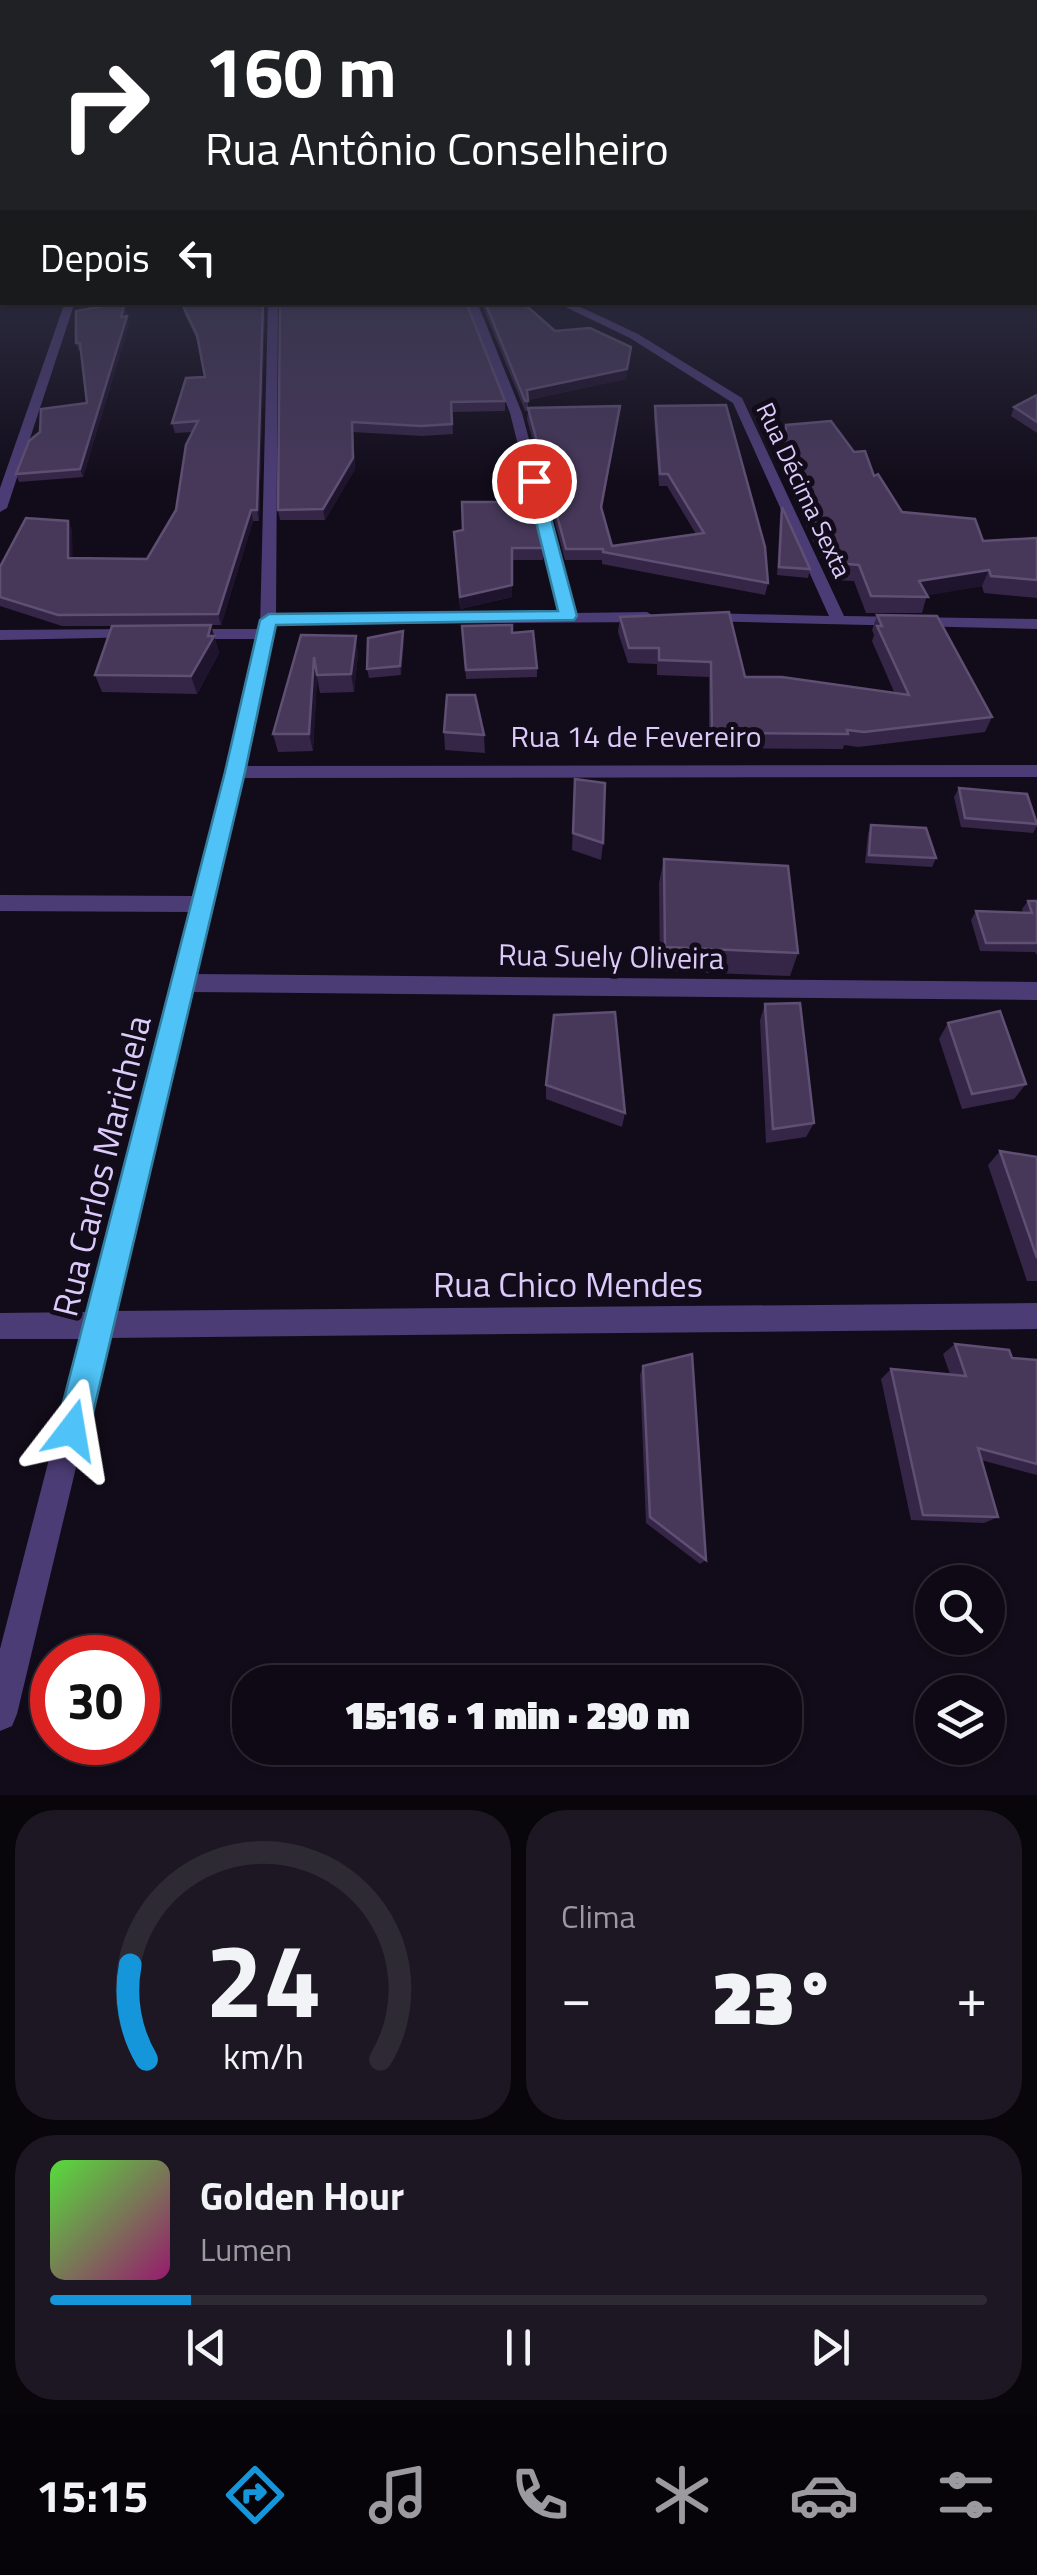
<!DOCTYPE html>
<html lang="pt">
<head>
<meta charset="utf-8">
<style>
  body { margin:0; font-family:"Titillium Web",sans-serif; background:#1c1722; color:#f1f3f6; height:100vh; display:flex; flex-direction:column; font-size:38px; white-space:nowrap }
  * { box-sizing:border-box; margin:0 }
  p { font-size:32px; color:#9b9aa0 }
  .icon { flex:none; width:55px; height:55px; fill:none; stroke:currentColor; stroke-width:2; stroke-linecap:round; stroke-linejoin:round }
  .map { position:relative; height:1795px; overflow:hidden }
  .side { display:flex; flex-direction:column; gap:15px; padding:15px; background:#08050b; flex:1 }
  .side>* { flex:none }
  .top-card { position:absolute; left:0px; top:0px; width:1038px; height:305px; box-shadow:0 2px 8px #0004,0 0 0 2px #2e2a34; background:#202124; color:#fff; overflow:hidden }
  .fabs { position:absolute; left:915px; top:1565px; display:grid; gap:20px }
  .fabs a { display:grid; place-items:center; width:90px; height:90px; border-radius:50%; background:#0e0914; box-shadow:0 2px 8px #0004,0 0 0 2px #2e2a34; font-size:50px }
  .speed { position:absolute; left:30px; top:1635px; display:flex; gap:20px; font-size:50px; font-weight:700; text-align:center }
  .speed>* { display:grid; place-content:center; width:130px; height:130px; border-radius:50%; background:#0e0914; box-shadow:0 2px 8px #0004,0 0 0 2px #2e2a34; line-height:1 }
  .speed .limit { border:15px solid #d22; background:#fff; color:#111 }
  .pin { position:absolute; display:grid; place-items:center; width:85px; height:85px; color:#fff; margin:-42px; border:5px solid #fff; border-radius:50%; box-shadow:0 2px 10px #0007 }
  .me { position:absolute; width:110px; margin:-55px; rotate:14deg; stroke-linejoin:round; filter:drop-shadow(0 0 8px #0008) }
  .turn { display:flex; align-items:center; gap:35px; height:210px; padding:0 40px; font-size:45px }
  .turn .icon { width:130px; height:130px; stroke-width:2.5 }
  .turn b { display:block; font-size:70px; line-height:85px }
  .then { display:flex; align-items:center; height:95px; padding:0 40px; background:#0003; gap:20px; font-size:38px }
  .big { font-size:75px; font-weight:800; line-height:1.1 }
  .side .card { flex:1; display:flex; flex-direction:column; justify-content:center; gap:15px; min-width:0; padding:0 35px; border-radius:40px; background:#1c1722 }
  .side .dial { align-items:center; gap:0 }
  .dial svg { height:260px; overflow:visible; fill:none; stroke:#2e2a34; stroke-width:7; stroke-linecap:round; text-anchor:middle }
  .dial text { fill:#f1f3f6; stroke:none }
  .song { display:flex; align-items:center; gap:30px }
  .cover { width:120px; height:120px; border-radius:15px; background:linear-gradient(135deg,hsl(110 70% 55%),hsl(320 70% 35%)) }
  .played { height:10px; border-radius:5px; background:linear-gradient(90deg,#1596db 15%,#2e2a34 15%) }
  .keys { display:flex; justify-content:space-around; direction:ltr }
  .heat { display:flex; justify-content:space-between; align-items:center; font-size:55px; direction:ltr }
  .side .tiles { flex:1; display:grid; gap:15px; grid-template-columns:1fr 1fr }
  .card:last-child { grid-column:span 2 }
  .trip { position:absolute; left:232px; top:1665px; width:570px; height:100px; border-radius:40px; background:#0e0914; box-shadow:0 2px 8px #0004,0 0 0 2px #2e2a34; font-weight:800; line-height:100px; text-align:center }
  .menu { display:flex; height:160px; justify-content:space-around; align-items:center; background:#060408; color:#9b9aa0 }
  .menu .icon { width:70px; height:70px }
  .menu .selected { color:#1596db }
  .menu b { font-size:45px; color:#f1f3f6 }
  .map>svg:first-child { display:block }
</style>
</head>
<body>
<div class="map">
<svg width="1037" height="1795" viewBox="0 0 1037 1795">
  <rect width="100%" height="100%" fill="#120c1a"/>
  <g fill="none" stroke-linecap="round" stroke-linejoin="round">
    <g fill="#4c3c75" fill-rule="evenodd">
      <path d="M65,302H75L7,508L0,512V488Z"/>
      <path d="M268,302H278L276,615L560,613L510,413L467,302H477L522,413L575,613L647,612L655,617L647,622L276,625L244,766L1037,765V777L241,778L194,974L1037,982V1000L190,992L113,1311L1037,1303V1329L107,1338L17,1714L12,1726L0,1731V1649L80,1339H0V1313L86,1312L189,912L0,911V895L193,896L259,639H190L182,634L190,629H260Z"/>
      <path d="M555,302H570L638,334L742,398L844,616L1037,619V629L701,621V615L706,613L829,616L733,403L630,338Z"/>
      <path d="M136,629L142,631V637L0,640V630Z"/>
    </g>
  </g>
  <g fill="#352647">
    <path d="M265,302L259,521H253L221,625H211L219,653L197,694L102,692L95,675L112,626H62L0,606V567L68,521L72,531V558L147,559L176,510L192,432L175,433L172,423L205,377L199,344L185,315L183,306Z"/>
    <path d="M280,302L505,401V411L452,412L453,434L422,436L353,432L355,469L325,520H280L278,510Z"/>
    <path d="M481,302H522L555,331L631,347L626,379L528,400V408L620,406L602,510L612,546L696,534L667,486H659L654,417L655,406L768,583L765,595L602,564V560H565L527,419L528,411H525Z"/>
    <path d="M127,310L126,316L129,324L83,477L19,482L16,474L87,403L81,351H79L76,343Z"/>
    <path d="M1037,395V433L1011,416L1014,407Z"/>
    <path d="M786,425L854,452L902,512L983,541L1037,538V598L984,593L982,586L927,595L922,613H866L854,581L831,580L782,474L783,441Z"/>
    <path d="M782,507L810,569L808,578L777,575L780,516Z"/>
    <path d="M463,530L543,548V560H512V597L460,609L454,532Z"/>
    <path d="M877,615L992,717L985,732L858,747L844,745L843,749L709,748V677L657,675V664L628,663L618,632L620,617L745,677L895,694L872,641L874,635L872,630Z"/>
    <path d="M462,626L512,633L537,668V677L466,679Z"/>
    <path d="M301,635L358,654L354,692L320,693L317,678L313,751L278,752L273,734Z"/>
    <path d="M404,640L401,675L369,678L367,669Z"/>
    <path d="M444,732L484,735L485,753L445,750Z"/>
    <path d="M575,779L603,843L601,860L572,850Z"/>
    <path d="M959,788L1037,822V826L1033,833L961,827L954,797Z"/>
    <path d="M871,825L936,858L932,867L865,863L868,834Z"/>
    <path d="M664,859L798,953L790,976L660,971L659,883Z"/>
    <path d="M1028,901H1037V955L1035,952L980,951L971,920L976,911L1023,913L1022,909Z"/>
    <path d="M765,1004L814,1123L806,1137L766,1143L760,1020Z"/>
    <path d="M948,1023L1026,1084L1014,1099L962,1109L939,1039Z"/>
    <path d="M546,1085L625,1113L622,1127L546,1099Z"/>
    <path d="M1000,1151L1037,1157V1281H1027L988,1165Z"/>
    <path d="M955,1344L1012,1358L1037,1360V1475L981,1460L998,1517L984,1523L911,1520L881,1379L891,1369L950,1374L943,1354Z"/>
    <path d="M643,1366L706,1560L700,1564L646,1523L640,1375Z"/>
  </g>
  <g fill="#1f142d">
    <path d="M125,302L127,310L123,324L121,317Z"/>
    <path d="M263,302H265L259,521L257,510Z"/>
    <path d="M837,302H869L836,305Z"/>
    <path d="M127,316L129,324L83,477L80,469Z"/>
    <path d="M631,347L626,379L527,400V390Z"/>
    <path d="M620,406L619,417L600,518L601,507Z"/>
    <path d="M352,422L355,469L325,520L323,509Z"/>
    <path d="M251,510L253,521L221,625L218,614Z"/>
    <path d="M68,521L72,531L73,569L68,558Z"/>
    <path d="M989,570L982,586L920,597L919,581Z"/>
    <path d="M512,585V597L460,609V597Z"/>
    <path d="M211,625L219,653L197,694L191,676Z"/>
    <path d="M403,631L404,640L401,675L400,666Z"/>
    <path d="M356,636L358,654L354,692L351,674Z"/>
    <path d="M314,657L317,675L313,751L309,734Z"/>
  </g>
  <g fill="#47385a" stroke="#5e4f73" stroke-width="2.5">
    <path d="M125,302L121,317L127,316L80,469L16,474L29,441L40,432L41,409L87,403L80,343H76V311Z"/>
    <path d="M194,302H263L257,510H251L218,614L58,615L0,597V567L26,518L68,521V558L147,559L176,510L186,445L198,421L172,423L186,378L205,377L197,335L183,306L193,304Z"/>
    <path d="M280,302H466L505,401L451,402L452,424L421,426L352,422L353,458L323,509L278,510Z"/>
    <path d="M485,302H522L555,331L590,328L631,347L627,369L527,390L528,401H525Z"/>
    <path d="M1037,395V422L1014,407Z"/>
    <path d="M726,405L765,547L768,583L603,552V549H566L528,408L620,406L601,507L612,546L704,533L668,474H660L655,406Z"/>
    <path d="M831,421L854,452L865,451L874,476L878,474L902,512L975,519L983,541L1037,538V580L991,576L989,570L919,581L928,597L871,596L859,565L836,563L785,458L786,425Z"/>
    <path d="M462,502H531L543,548H512V585L460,597L454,532L463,530Z"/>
    <path d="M782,507L810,569L779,567Z"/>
    <path d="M729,612L745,677H782L909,695L877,626H882L877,615L937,616L992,717L864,732L847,730L848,734L712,733L711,662L659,660V648H629L620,617Z"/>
    <path d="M211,625L208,636H214L191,676L95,675L112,626Z"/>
    <path d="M512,625V633L533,631L537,668L466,670L462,626Z"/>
    <path d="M403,631L400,666L367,669L368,638Z"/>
    <path d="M301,635L356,636L351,674L317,675L314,657L309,734H273Z"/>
    <path d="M447,695H475L484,735L444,732Z"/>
    <path d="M575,779L605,783L603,843L573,833Z"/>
    <path d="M959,788L1027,794L1037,824L965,818Z"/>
    <path d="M871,825L926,828L936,858L869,855Z"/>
    <path d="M664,859L788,866L798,953L665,947Z"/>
    <path d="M1028,901H1037V943H986L976,911L1032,913Z"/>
    <path d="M800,1003L814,1123L773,1129L765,1004Z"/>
    <path d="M1000,1011L1026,1084L972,1094L948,1023Z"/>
    <path d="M615,1012L625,1113L546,1085L554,1015Z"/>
    <path d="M1000,1151L1037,1157V1258Z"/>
    <path d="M955,1344L1009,1350L1012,1358L1037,1360V1464L978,1448L998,1517L923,1515L891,1369L966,1376Z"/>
    <path d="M692,1354L706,1560L650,1517L643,1366Z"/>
  </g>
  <linearGradient id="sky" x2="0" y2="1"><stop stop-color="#0a070e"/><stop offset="0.48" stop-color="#333449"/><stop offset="1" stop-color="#333449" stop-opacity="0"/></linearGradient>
  <rect width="1037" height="483" fill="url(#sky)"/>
  <path fill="#4fc3f7" stroke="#337fa1" stroke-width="2.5" d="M534,476L541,481L577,616L574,620L276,625L245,772L89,1430L84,1442L72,1447L61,1442L56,1430L225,772L260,620L269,614L558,611L526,481Z"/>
  <g text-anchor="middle" stroke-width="10" stroke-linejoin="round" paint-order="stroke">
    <g font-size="25" fill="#dccafa" stroke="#120c1a">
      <text transform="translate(804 490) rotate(65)" y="9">Rua Décima Sexta</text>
    </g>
    <g font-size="30" fill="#dccafa" stroke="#120c1a">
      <text x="636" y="747">Rua 14 de Fevereiro</text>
      <text transform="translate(611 957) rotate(1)" y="10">Rua Suely Oliveira</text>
    </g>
    <g font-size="35" fill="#dccafa" stroke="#120c1a">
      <text transform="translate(102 1166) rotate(-76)" y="12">Rua Carlos Marichela</text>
      <text x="568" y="1297">Rua Chico Mendes</text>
    </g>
  </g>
</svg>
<div class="fabs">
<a><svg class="icon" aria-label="search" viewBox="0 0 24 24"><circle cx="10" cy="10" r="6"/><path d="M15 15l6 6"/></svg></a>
<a><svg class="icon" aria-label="layers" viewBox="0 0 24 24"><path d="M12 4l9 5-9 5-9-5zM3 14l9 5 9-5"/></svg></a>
</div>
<div class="speed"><div class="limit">30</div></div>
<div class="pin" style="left:534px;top:481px;background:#d93025"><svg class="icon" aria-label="arrive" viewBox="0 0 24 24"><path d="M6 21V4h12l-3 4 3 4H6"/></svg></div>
<svg class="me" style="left:72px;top:1430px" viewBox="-20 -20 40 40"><path d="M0-17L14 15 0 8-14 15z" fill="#4fc3f7" stroke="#fff" stroke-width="4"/></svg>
<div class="trip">15:16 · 1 min · 290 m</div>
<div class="top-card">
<div class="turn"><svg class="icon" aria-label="right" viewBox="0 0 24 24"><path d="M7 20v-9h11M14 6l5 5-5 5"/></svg><div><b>160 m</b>Rua Antônio Conselheiro</div></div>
<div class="then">Depois<svg class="icon" aria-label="left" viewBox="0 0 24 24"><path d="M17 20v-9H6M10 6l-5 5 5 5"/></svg></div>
</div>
</div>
<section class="side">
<div class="tiles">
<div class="card dial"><svg viewBox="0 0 100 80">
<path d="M14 69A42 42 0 1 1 86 69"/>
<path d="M14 69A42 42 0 0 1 9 40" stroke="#1596db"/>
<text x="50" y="56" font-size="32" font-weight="700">24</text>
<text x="50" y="72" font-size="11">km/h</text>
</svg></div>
<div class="card"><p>Clima</p>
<div class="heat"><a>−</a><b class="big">23°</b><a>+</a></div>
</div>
<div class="card">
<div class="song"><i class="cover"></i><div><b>Golden Hour</b><p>Lumen</p></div></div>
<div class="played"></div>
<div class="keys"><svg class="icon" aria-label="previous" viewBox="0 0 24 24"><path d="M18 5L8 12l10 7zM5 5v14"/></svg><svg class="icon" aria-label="pause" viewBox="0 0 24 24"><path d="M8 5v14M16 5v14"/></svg><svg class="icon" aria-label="next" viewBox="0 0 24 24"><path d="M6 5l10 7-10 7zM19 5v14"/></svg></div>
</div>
</div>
</section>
<nav class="menu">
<b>15:15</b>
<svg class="icon selected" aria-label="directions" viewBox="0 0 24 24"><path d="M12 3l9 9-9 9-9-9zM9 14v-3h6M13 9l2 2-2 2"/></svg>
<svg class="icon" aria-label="music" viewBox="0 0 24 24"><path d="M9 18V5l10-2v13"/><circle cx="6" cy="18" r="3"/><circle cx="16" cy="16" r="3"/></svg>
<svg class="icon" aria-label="phone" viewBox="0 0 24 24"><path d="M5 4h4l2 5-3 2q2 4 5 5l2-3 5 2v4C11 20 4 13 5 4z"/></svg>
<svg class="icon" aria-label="climate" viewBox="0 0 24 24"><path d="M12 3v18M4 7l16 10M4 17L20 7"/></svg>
<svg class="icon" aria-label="car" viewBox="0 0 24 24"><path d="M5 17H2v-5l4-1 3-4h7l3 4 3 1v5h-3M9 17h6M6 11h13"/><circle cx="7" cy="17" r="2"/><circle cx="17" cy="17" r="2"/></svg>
<svg class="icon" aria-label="filters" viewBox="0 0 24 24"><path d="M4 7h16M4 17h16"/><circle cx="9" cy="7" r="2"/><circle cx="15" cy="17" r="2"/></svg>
</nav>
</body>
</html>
